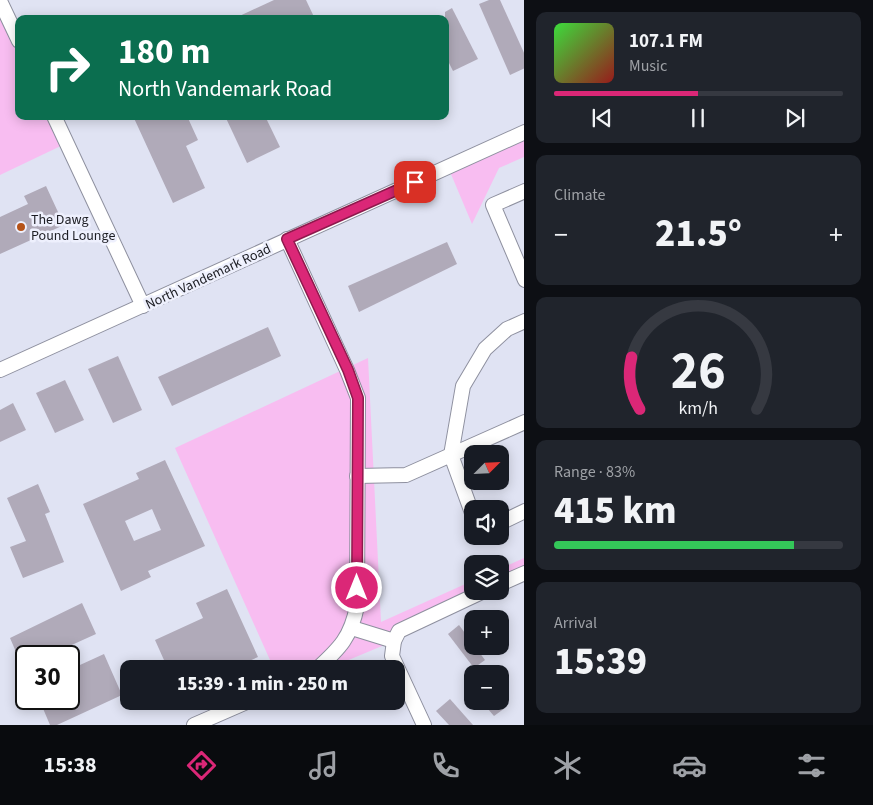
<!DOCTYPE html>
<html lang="en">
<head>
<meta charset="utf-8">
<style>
  body { margin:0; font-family:"Source Sans 3",sans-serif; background:#20242c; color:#f1f3f6; height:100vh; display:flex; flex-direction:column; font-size:19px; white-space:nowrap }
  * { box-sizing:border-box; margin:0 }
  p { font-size:16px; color:#9ea1a6 }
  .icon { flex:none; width:28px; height:28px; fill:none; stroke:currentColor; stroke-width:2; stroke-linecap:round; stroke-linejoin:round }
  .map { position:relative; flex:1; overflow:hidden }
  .drawer { display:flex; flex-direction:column; gap:12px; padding:12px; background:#0d0f14; width:349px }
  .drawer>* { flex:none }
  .hud { position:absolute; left:15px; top:15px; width:434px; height:105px; border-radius:10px; box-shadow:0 2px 12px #0003; background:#0b6e4f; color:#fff; overflow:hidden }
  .needle { width:32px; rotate:66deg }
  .controls { position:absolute; left:464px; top:445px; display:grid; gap:10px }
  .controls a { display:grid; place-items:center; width:45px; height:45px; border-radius:10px; background:#171b24; box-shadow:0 2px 12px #0003; font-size:25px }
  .speed { position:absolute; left:15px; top:645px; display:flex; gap:10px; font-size:25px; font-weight:700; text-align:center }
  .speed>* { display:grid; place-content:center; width:65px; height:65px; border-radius:50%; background:#171b24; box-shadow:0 2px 12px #0003; line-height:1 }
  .speed .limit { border:2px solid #111; border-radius:8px; background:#fff; color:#111 }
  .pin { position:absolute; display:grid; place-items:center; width:42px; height:42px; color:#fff; margin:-21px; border-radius:10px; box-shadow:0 2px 8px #0006 }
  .me { position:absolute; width:55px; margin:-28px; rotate:0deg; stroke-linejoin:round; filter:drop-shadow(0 0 4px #0008) }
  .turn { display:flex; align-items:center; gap:18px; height:105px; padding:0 20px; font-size:22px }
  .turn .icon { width:65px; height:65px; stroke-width:2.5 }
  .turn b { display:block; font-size:35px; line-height:42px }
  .big { font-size:38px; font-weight:800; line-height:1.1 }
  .drawer .tile { flex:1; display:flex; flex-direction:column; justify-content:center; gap:8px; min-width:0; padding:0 18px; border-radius:10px; background:#20242c }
  .drawer .dial { align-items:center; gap:0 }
  .dial svg { height:130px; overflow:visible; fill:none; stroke:#363941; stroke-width:7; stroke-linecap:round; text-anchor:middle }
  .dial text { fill:#f1f3f6; stroke:none }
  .song { display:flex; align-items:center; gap:15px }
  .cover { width:60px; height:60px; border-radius:8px; background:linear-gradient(135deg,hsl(120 70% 55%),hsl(0 70% 35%)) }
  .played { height:5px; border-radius:2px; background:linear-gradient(90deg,#db2777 50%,#363941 50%) }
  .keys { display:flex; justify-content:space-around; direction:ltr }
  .heat { display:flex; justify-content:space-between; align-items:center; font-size:28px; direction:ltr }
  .charge { height:8px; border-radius:4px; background:linear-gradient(90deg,#34c759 83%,#363941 0) }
  .trip { position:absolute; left:120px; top:660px; width:285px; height:50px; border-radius:10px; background:#171b24; box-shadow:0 2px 12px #0003; font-weight:800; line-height:50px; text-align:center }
  .dock { display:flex; height:80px; justify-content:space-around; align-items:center; background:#090b0e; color:#9ea1a6 }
  .dock .icon { width:35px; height:35px }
  .dock .selected { color:#db2777 }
  .dock b { font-size:22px; color:#f1f3f6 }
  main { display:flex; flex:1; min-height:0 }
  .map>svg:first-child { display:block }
</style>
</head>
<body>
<main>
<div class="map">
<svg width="525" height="725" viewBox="0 0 525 725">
  <rect width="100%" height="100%" fill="#e0e3f3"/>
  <g fill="#f8bdf1">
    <path d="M0,1L19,41V116H54L67,143L0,175Z"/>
    <path d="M524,132V157L499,168L472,224L448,167Z"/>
    <path d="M368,358L381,622L472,581V591L394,641L327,669H274L175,448Z"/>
    <path d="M524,558V568L500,581V569Z"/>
  </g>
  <g fill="#b0aab9" fill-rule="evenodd">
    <path d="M274,0H306L315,19H233Z"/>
    <path d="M489,0H500L525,55V68L510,75L479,4Z"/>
    <path d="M452,8L478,59L453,71L445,55V12Z"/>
    <path d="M133,116H187L198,140L186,146L205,188L173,203Z"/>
    <path d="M225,116H265L280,147L247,163Z"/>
    <path d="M46,186L64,225L0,254V217L28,204L24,196Z"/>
    <path d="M447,242L457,264L359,312L348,286Z"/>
    <path d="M268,327L281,356L172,406L158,377Z"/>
    <path d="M118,356L142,410L113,423L88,369Z"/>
    <path d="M65,380L84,420L55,433L36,393Z"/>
    <path d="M13,403L26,430L0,442V410Z"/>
    <path d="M165,460L205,546L148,571L151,577L121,591L83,504L139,479L136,473ZM152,509L161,530L134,541L125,521Z"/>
    <path d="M38,484L50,512L45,514L64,562L23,578L10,547L26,541L7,498Z"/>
    <path d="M227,589L258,657L231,669H168L155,640L203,618L196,603Z"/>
    <path d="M82,603L96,634L54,653L56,656H26V675L10,638Z"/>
    <path d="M459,625L485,660L474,668L448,634Z"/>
    <path d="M104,654L122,695L57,725H50L39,699H69V670Z"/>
    <path d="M450,699L473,725H449L436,711Z"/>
    <path d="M481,701H499L505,708L494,716Z"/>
  </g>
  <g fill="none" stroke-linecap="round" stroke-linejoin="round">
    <g stroke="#8e909f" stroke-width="16">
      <g id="minor">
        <path d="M0,1L19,41"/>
        <path d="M54,116L143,306"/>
        <path d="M525,191L493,205L525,280"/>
        <path d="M287,239L347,370L358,398L357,606C351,637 340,648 317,669"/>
        <path d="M0,370L525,132"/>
        <path d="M357,476L406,475L525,422"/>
        <path d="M472,513L451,455L463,386L485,349L507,329L525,321"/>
        <path d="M500,523L525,511"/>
        <path d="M500,584L525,573"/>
        <path d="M352,628L394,641"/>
        <path d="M194,725L249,701"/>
        <path d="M424,725L392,656L394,641L399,631L484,591"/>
      </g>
    </g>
    <use href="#minor" stroke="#fff" stroke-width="14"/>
  </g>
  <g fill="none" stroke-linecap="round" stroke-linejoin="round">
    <g stroke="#8e194d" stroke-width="12">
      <path id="route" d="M357,588L358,398L348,370L287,239L415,182"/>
    </g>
    <use href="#route" stroke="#db2777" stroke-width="9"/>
  </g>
  <circle fill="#b55318" stroke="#eef0fd" stroke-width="2" cx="21" cy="227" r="5"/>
  <g text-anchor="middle" stroke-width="5" stroke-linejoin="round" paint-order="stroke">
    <g font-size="14" fill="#1c1d23" stroke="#eef0fd" text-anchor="start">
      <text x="31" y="224">The Dawg<tspan x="31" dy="16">Pound Lounge</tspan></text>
    </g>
    <g font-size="14" fill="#1c1d23" stroke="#eef0fd">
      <text transform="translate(208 276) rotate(-25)" y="5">North Vandemark Road</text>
    </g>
  </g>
</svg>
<div class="controls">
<a><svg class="needle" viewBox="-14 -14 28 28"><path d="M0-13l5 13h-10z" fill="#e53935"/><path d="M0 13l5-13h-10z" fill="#9ea1a6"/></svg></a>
<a><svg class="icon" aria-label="sound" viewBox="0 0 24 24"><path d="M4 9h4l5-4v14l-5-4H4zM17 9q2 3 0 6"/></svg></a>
<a><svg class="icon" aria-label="layers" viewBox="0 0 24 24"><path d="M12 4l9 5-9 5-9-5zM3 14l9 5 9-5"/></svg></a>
<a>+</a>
<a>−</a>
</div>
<div class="speed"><div class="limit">30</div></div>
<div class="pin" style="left:415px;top:182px;background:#d93025"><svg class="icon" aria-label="arrive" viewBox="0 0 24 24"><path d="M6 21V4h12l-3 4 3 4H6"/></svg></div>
<svg class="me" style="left:357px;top:588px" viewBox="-20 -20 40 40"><circle r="17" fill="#db2777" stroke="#fff" stroke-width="3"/><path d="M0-11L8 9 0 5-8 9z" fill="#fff"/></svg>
<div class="trip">15:39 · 1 min · 250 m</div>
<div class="hud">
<div class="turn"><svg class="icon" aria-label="right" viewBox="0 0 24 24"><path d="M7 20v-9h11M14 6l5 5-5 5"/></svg><div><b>180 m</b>North Vandemark Road</div></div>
</div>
</div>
<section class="drawer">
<div class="tile">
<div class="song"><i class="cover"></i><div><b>107.1 FM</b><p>Music</p></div></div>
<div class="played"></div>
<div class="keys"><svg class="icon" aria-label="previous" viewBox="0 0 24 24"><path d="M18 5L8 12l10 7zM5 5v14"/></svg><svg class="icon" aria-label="pause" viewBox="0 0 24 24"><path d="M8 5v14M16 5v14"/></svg><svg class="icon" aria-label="next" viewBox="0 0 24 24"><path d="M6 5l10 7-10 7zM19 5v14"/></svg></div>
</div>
<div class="tile"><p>Climate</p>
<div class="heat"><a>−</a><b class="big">21.5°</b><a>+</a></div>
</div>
<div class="tile dial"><svg viewBox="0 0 100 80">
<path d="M14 69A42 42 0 1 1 86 69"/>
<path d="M14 69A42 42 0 0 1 9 37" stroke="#db2777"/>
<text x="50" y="56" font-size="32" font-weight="700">26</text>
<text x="50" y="72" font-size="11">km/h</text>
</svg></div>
<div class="tile"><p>Range · 83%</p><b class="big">415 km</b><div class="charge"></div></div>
<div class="tile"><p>Arrival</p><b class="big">15:39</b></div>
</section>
</main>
<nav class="dock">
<b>15:38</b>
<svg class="icon selected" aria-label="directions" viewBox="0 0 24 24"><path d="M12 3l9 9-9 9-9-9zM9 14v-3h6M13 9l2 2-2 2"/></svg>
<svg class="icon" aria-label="music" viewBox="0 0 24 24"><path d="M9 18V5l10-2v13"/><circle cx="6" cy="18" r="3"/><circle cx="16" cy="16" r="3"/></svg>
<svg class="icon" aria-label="phone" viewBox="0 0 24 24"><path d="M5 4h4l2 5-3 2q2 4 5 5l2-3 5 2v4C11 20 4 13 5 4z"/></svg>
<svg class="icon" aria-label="climate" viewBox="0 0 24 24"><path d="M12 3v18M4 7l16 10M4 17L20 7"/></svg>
<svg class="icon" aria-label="car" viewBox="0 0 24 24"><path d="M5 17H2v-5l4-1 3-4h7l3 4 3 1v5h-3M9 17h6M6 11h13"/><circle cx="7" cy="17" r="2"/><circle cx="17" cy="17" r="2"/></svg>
<svg class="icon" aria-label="filters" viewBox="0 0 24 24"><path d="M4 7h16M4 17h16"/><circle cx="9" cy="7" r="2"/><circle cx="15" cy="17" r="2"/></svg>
</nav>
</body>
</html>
